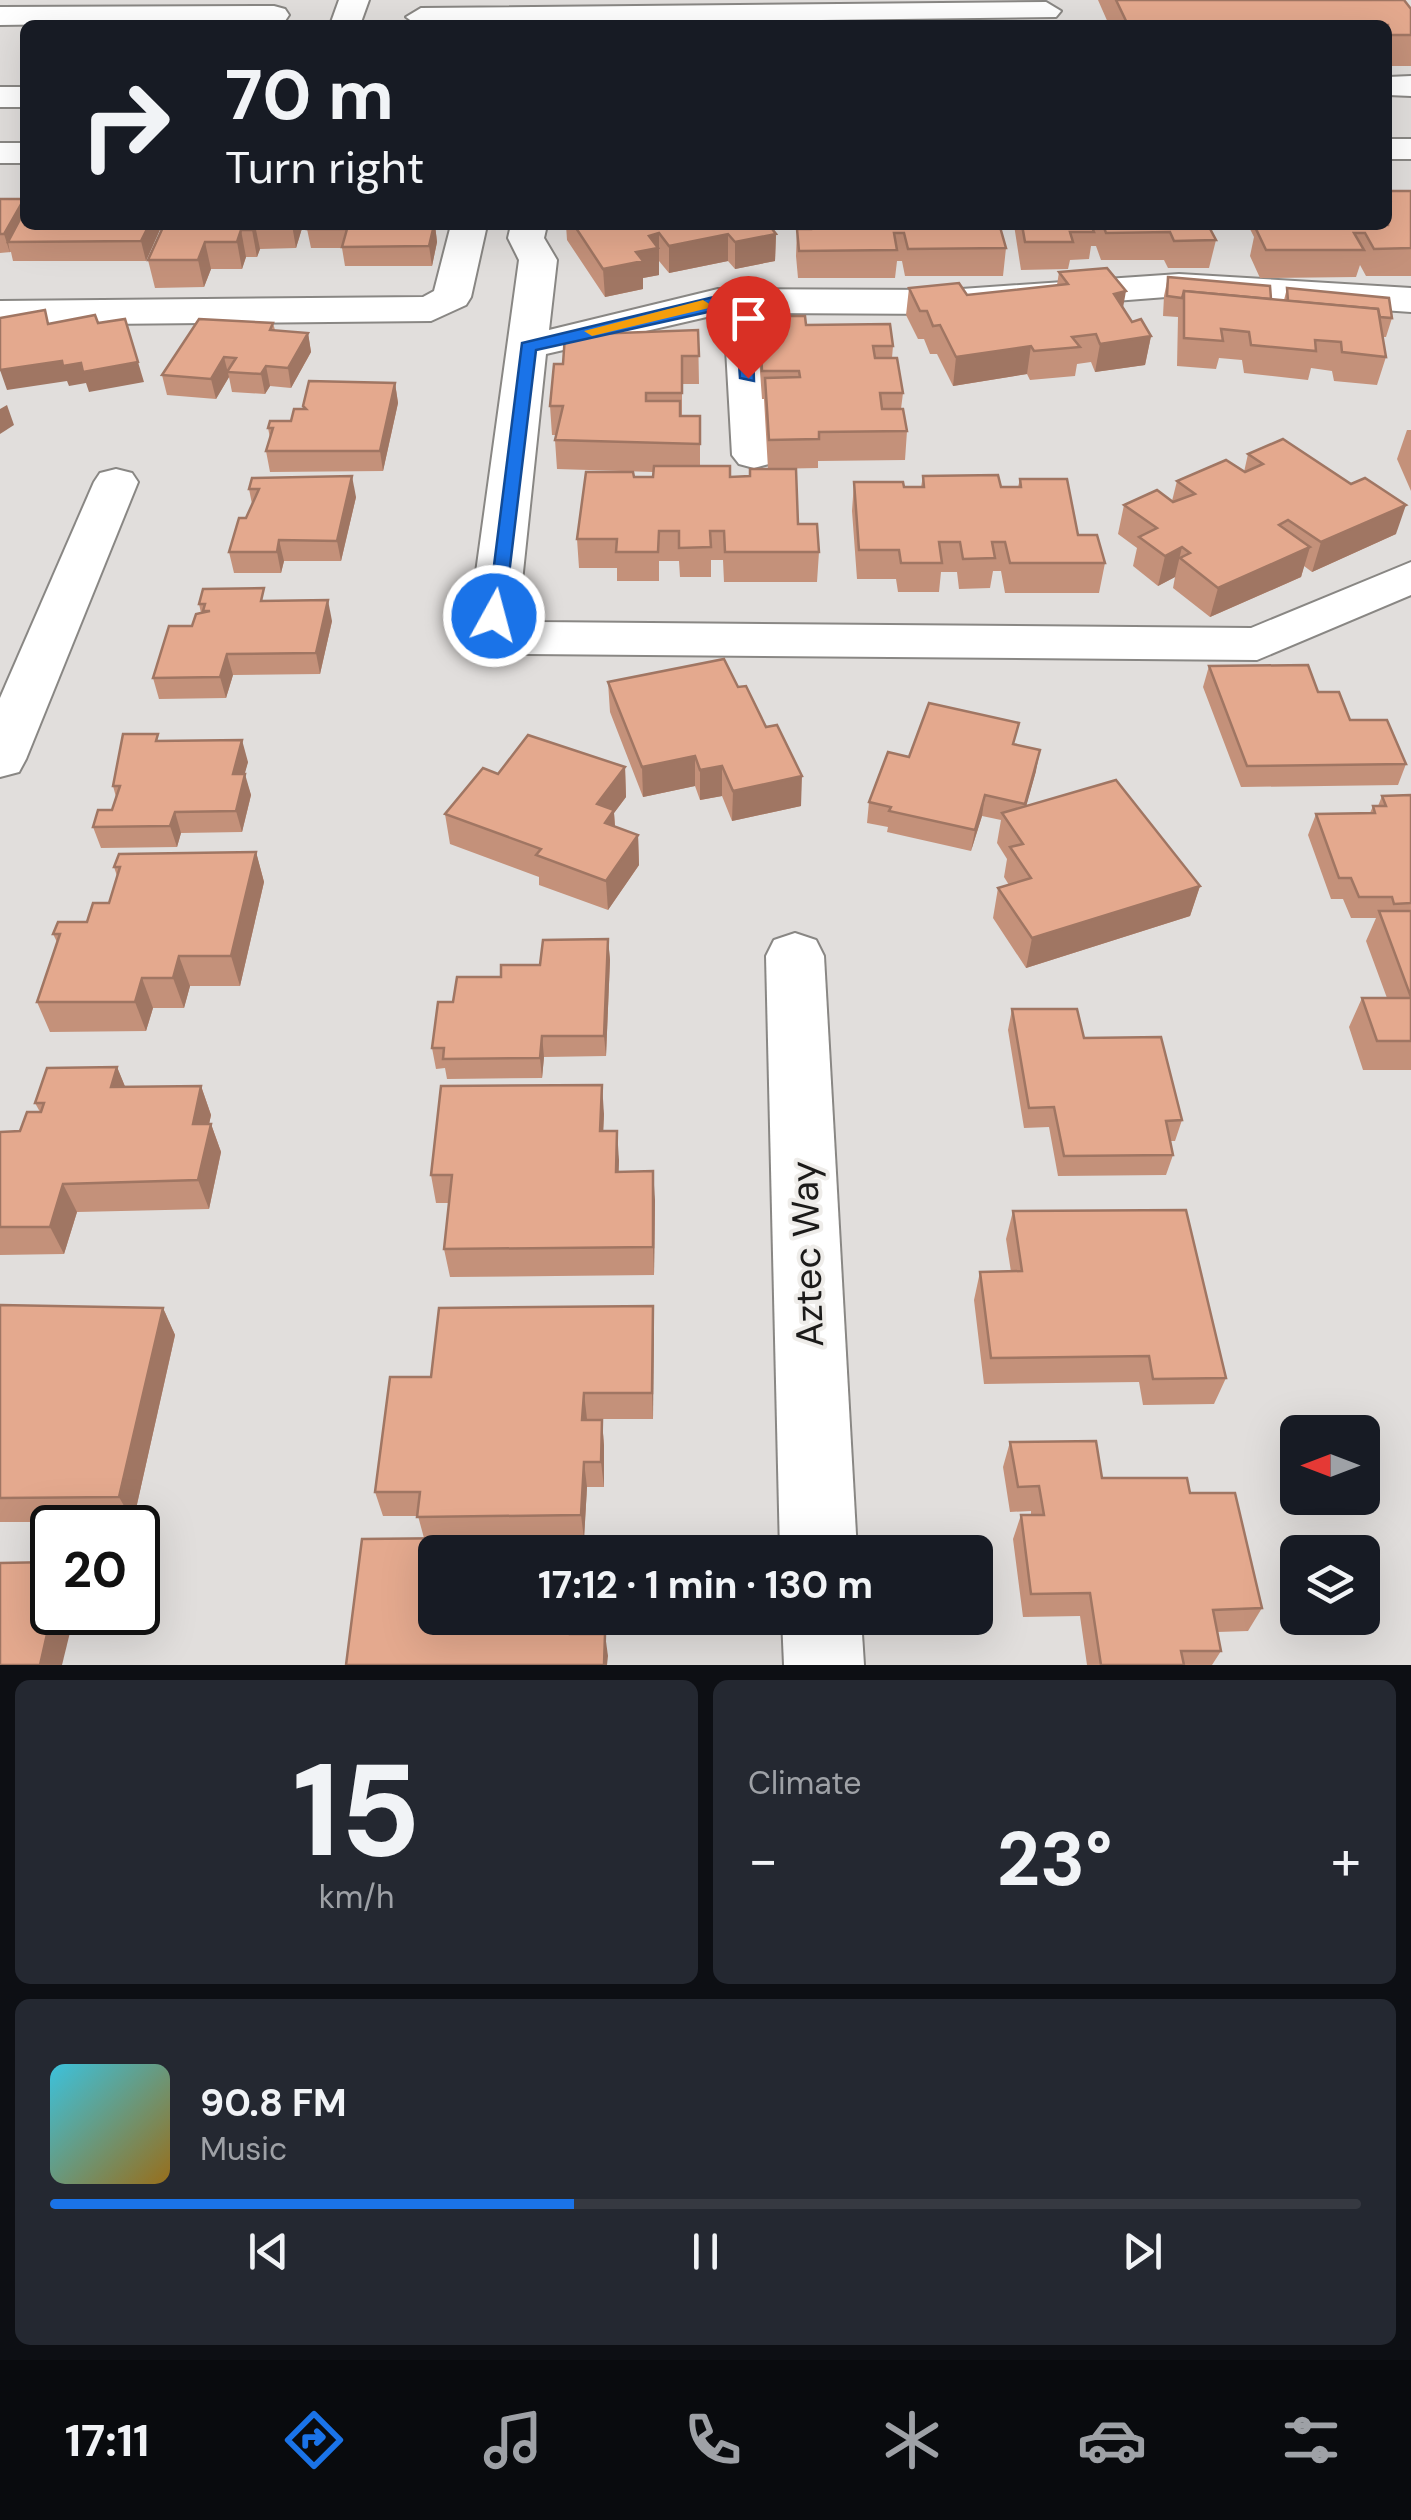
<!DOCTYPE html>
<html lang="en">
<head>
<meta charset="utf-8">
<style>
  body { margin:0; font-family:"DM Sans",sans-serif; background:#242831; color:#f1f3f6; height:100vh; display:flex; flex-direction:column; font-size:38px; white-space:nowrap }
  * { box-sizing:border-box; margin:0 }
  p { font-size:32px; color:#9ea1a6 }
  .icon { flex:none; width:55px; height:55px; fill:none; stroke:currentColor; stroke-width:2; stroke-linecap:round; stroke-linejoin:round }
  .map { position:relative; height:1665px; overflow:hidden }
  .drawer { display:flex; flex-direction:column; gap:15px; padding:15px; background:#0d0f14; flex:1 }
  .drawer>* { flex:none }
  .top-card { position:absolute; left:20px; top:20px; width:1372px; height:210px; border-radius:15px; box-shadow:0 10px 40px #0002; background:#171b24; color:#f1f3f6; overflow:hidden }
  .needle { width:65px; rotate:270deg }
  .buttons { position:absolute; left:1280px; top:1415px; display:grid; gap:20px }
  .buttons a { display:grid; place-items:center; width:100px; height:100px; border-radius:15px; background:#171b24; box-shadow:0 10px 40px #0002; font-size:50px }
  .speed { position:absolute; left:30px; top:1505px; display:flex; gap:20px; font-size:50px; font-weight:700; text-align:center }
  .speed>* { display:grid; place-content:center; width:130px; height:130px; border-radius:50%; background:#171b24; box-shadow:0 10px 40px #0002; line-height:1 }
  .speed .limit { border:5px solid #111; border-radius:15px; background:#fff; color:#111 }
  .pin { position:absolute; display:grid; place-items:center; width:85px; height:85px; color:#fff; margin:-102px -42px; border-radius:50% 50% 50% 0; rotate:-45deg; box-shadow:0 0 10px #0007 }
  .pin .icon { rotate:45deg }
  .me { position:absolute; width:110px; margin:-55px; rotate:7deg; stroke-linejoin:round; filter:drop-shadow(0 0 8px #0008) }
  .turn { display:flex; align-items:center; gap:35px; height:210px; padding:0 40px; font-size:45px }
  .turn .icon { width:130px; height:130px; stroke-width:2.5 }
  .turn b { display:block; font-size:70px; line-height:85px }
  .big { font-size:75px; font-weight:700; line-height:1.1 }
  .drawer .card { flex:1; display:flex; flex-direction:column; justify-content:center; gap:15px; min-width:0; padding:0 35px; border-radius:15px; background:#242831 }
  .drawer .dial { align-items:center; gap:0 }
  .dial b { font-size:130px; line-height:1 }
  .song { display:flex; align-items:center; gap:30px }
  .cover { width:120px; height:120px; border-radius:15px; background:linear-gradient(135deg,hsl(190 70% 55%),hsl(40 70% 35%)) }
  .played { height:10px; border-radius:5px; background:linear-gradient(90deg,#1a73e8 40%,#363941 40%) }
  .keys { display:flex; justify-content:space-around; direction:ltr }
  .heat { display:flex; justify-content:space-between; align-items:center; font-size:55px; direction:ltr }
  .drawer .tiles { flex:1; display:grid; gap:15px; grid-template-columns:1fr 1fr }
  .card:last-child { grid-column:span 2 }
  .trip { position:absolute; left:418px; top:1535px; width:575px; height:100px; border-radius:15px; background:#171b24; box-shadow:0 10px 40px #0002; font-weight:700; line-height:100px; text-align:center }
  .menu { display:flex; height:160px; justify-content:space-around; align-items:center; background:#090b0e; color:#9ea1a6 }
  .menu .icon { width:70px; height:70px }
  .menu .on { color:#1a73e8 }
  .menu b { font-size:45px; color:#f1f3f6 }
  .map>svg:first-child { display:block }
</style>
</head>
<body>
<div class="map">
<svg width="1411" height="1665" viewBox="0 0 1411 1665">
  <rect width="100%" height="100%" fill="#e1dedc"/>
  <g fill="none" stroke-linecap="round" stroke-linejoin="round">
    <g stroke="#898784" stroke-width="4">
      <g id="minor">
        <path d="M339,0H369L360,25H330Z"/>
        <path d="M1046,2L1061,11L1056,17L417,25L406,17L421,8Z"/>
        <path d="M274,6L285,9L289,15L285,21L0,25V7Z"/>
        <path d="M1411,76V96L1388,95V77Z"/>
        <rect x="0" y="87" width="25" height="20"/>
        <path d="M451,225H487L471,297L466,305L431,321L0,325V301L423,297L434,291Z"/>
        <path d="M511,225H547L544,238L557,260L549,330L718,289L947,290L1179,274L1411,288V312L1179,296L947,314L763,313L776,455L769,464L754,468L739,464L732,455L724,313L546,354L519,610L537,622L1251,628L1411,562V595L1257,660L527,654C505,648 483,635 470,616L519,260L508,238Z"/>
        <path d="M116,469L132,473L138,482L26,759L19,772L0,777V698L94,482L100,473Z"/>
        <path d="M795,933L816,940L824,956L857,1552H780L766,956L774,940Z"/>
        <path d="M782,1618H861L864,1665H784Z"/>
      </g>
    </g>
    <g stroke="#898784" stroke-width="4">
      <g id="major">
        <rect x="1388" y="139" width="23" height="20"/>
        <rect x="0" y="143" width="25" height="20"/>
      </g>
    </g>
    <use href="#minor" fill="#fff" fill-rule="evenodd"/>
    <use href="#major" fill="#fff" fill-rule="evenodd"/>
  </g>
  <g fill="#c4917a">
    <path d="M1098,0H1404L1411,9V66H1388V25H1109Z"/>
    <path d="M1388,191H1411V276H1366L1360,265L1356,277L1260,278L1250,256L1254,237L1248,225H1388Z"/>
    <path d="M0,199L25,225H162L146,261H13L11,252L0,253Z"/>
    <path d="M164,225H303L296,248L260,249L257,257H246L242,269H211L204,287L155,288L148,260Z"/>
    <path d="M435,225L437,242L432,266H345L342,248H311L307,229Z"/>
    <path d="M566,225H769L776,234L775,261L735,269L728,261L669,273L659,261V275L643,278V289L605,297L567,240Z"/>
    <path d="M807,225H985L1006,248L1003,276H905L902,261H897L895,278H798L796,256L797,229H807Z"/>
    <path d="M1014,225H1208L1216,240L1209,268H1168L1164,260H1101L1096,246H1091L1089,259L1070,260L1068,269L1021,270Z"/>
    <path d="M1059,272L1123,309L1132,322L1151,336L1145,365L1095,372L1091,362L1077,364L1075,376L1030,380L1027,374L953,386L937,354H930L924,339H918L906,315L909,288L967,295L1057,285Z"/>
    <path d="M1168,277L1271,299L1284,300L1287,288L1392,318L1386,337H1383L1386,357L1377,385L1334,381L1332,371L1311,368L1308,380L1244,373L1242,360L1219,358L1216,369L1177,366L1178,317L1163,316L1164,296Z"/>
    <path d="M759,316L806,325L893,346L892,358L903,393L901,409L907,431L905,460L818,461V468L768,469L764,399H762L758,344Z"/>
    <path d="M273,323L275,330L308,333L311,352L291,388L270,386L265,394L232,392L229,377L216,399L167,395L162,375Z"/>
    <path d="M698,330L699,384H682V416H700V466L730,477L798,524L819,552L817,582H724L723,560H711V577H680L679,561H659V581H617V568H579L577,539L634,477H653V472L557,469L555,440L556,435H552L550,406L563,364Z"/>
    <path d="M395,383L398,403L383,471L270,472L266,451L270,438L268,428L291,421L304,409L303,406Z"/>
    <path d="M1407,430H1411V491L1397,459Z"/>
    <path d="M1248,454L1396,534L1312,572L1304,566L1301,577L1210,617L1173,588L1175,577L1158,586L1133,566L1137,548L1118,534L1124,505L1172,501L1177,481L1244,472Z"/>
    <path d="M923,476L1001,487H1018L1020,479L1105,563L1099,593H1005L1001,571H993L990,588L959,589L957,572H941L939,592H898L896,579H857L852,511L854,482L904,487H921Z"/>
    <path d="M249,489L356,497L341,561H284L281,573H234L229,552L252,504Z"/>
    <path d="M267,601L332,621L320,674L233,675L226,698L159,699L153,678L201,613L199,604Z"/>
    <path d="M1209,666L1318,692L1350,720L1406,764L1398,785L1241,787L1203,687Z"/>
    <path d="M608,682L801,806L732,821L722,796L700,800L695,786L643,797L610,712Z"/>
    <path d="M160,741L248,762L244,774L251,795L242,832L181,833L177,847L101,848L93,827L112,810L116,797L113,786Z"/>
    <path d="M1016,745L1036,771L1026,806L1200,886L1190,916L1026,968L993,918L998,888L1009,885L1004,877L1007,859L997,843L1001,820L982,816L971,851L887,832L888,827L867,823L869,802L909,757Z"/>
    <path d="M625,767L626,797L614,813L615,827L638,835L639,865L608,910L539,885V877L450,844L445,814L498,774Z"/>
    <path d="M1411,795V1070H1363L1349,1027L1362,998H1387L1366,941L1376,918H1351L1343,899H1331L1308,835L1316,814L1370,813L1373,806H1378L1382,796Z"/>
    <path d="M256,852L264,882L240,986H190L184,1008H153L146,1031L50,1032L37,1002L57,942L53,934L87,922L109,903L117,876L114,867Z"/>
    <path d="M608,939L610,960L606,1056L544,1057L542,1078L447,1079L445,1068L436,1069L432,1048L453,1002L501,977L540,965Z"/>
    <path d="M1012,1009L1084,1038L1182,1120L1175,1141H1170L1173,1155L1166,1175L1058,1176L1049,1127L1024,1128L1008,1030Z"/>
    <path d="M117,1067L125,1087L201,1086L211,1115L209,1124H211L221,1152L209,1209L77,1212L64,1254L0,1255V1132L20,1131L40,1112L35,1103Z"/>
    <path d="M604,1114L603,1131L619,1160L618,1172L655,1200L654,1275L450,1277L444,1249L449,1203H436L431,1175Z"/>
    <path d="M1013,1211L1226,1378L1214,1404L1143,1405L1139,1382L984,1384L974,1300L980,1272H1011L1006,1239Z"/>
    <path d="M0,1305L163,1308L175,1335L133,1522H0Z"/>
    <path d="M653,1306V1419H587L602,1420L604,1446V1487H587L584,1539H574V1634L608,1656L424,1538L418,1516H383L375,1492L431,1377Z"/>
    <path d="M1010,1442L1102,1478L1190,1493L1262,1608L1248,1631L1217,1632L1221,1651L1212,1665H1087L1080,1616L1023,1617L1013,1539L1021,1515H1031V1511L1010,1512L1003,1467Z"/>
  </g>
  <g fill="#a07663">
    <path d="M24,199L25,225L8,242L10,253L4,234Z"/>
    <path d="M149,225H162L146,261L141,241Z"/>
    <path d="M253,225H255L260,249L257,257L252,230Z"/>
    <path d="M292,225H303L296,248Z"/>
    <path d="M435,225L437,242L432,266L429,246Z"/>
    <path d="M241,230L246,257L242,269L237,242Z"/>
    <path d="M659,233V275L643,278V289L605,297L603,269L636,252L649,236Z"/>
    <path d="M728,234V261L669,273V246Z"/>
    <path d="M776,234L775,261L735,269V242Z"/>
    <path d="M205,242L211,269L204,287L198,260Z"/>
    <path d="M1126,291L1121,319L1114,294Z"/>
    <path d="M308,333L311,352L291,388L288,368Z"/>
    <path d="M1151,336L1145,365L1095,372L1100,344Z"/>
    <path d="M1031,346L1027,374L953,386L956,357Z"/>
    <path d="M224,357L229,377L216,399L211,379Z"/>
    <path d="M62,361L81,363L138,362L144,382L89,392L86,383L69,386L67,381L7,390L0,370Z"/>
    <path d="M266,366L270,386L265,394L261,374Z"/>
    <path d="M395,383L398,403L383,471L380,451Z"/>
    <path d="M7,405L14,425L0,434V409Z"/>
    <path d="M352,476L356,497L341,561L337,541Z"/>
    <path d="M1406,505L1396,534L1312,572L1321,542Z"/>
    <path d="M279,540L284,561L281,573L277,552Z"/>
    <path d="M1182,547L1175,577L1158,586L1165,556Z"/>
    <path d="M1310,547L1301,577L1210,617L1218,588Z"/>
    <path d="M328,600L332,621L320,674L316,653Z"/>
    <path d="M227,654L233,675L226,698L220,677Z"/>
    <path d="M242,740L248,762L239,795L233,774Z"/>
    <path d="M1040,750L1036,771L1021,825L1025,804Z"/>
    <path d="M695,756V786L643,797L642,767Z"/>
    <path d="M722,766V796L700,800V770Z"/>
    <path d="M625,767L626,797L614,813L616,840L606,853L597,804Z"/>
    <path d="M245,774L251,795L242,832L236,811Z"/>
    <path d="M802,776L801,806L732,821L733,791Z"/>
    <path d="M985,795L982,816L971,851L975,830Z"/>
    <path d="M175,812L181,833L177,847L170,826Z"/>
    <path d="M638,835L639,865L608,910L606,881Z"/>
    <path d="M256,852L264,882L240,986L231,956Z"/>
    <path d="M1200,886L1190,916L1026,968L1032,938Z"/>
    <path d="M608,939L610,960L606,1056L604,1036Z"/>
    <path d="M179,956L190,986L184,1008L173,978Z"/>
    <path d="M142,978L153,1008L146,1031L135,1002Z"/>
    <path d="M542,1036L544,1057L542,1078L540,1058Z"/>
    <path d="M117,1067L129,1096L111,1087Z"/>
    <path d="M602,1085L604,1114L602,1160L600,1131Z"/>
    <path d="M201,1086L211,1115L203,1152L193,1124Z"/>
    <path d="M211,1124L221,1152L209,1209L198,1180Z"/>
    <path d="M617,1131L619,1160L618,1201L616,1172Z"/>
    <path d="M653,1171L655,1200L654,1275L653,1247Z"/>
    <path d="M63,1184L77,1212L64,1254L50,1227Z"/>
    <path d="M653,1306L654,1333L653,1419L652,1393Z"/>
    <path d="M163,1308L175,1335L133,1522L119,1497Z"/>
    <path d="M584,1393L587,1419L585,1446L582,1420Z"/>
    <path d="M602,1420L604,1446V1487L601,1462Z"/>
    <path d="M584,1462L587,1487L584,1539L581,1515Z"/>
    <path d="M52,1612H75L62,1665H40Z"/>
    <path d="M570,1618H575L573,1656L570,1634Z"/>
    <path d="M605,1634L608,1656L607,1665H604Z"/>
  </g>
  <g fill="#e4a98e" stroke="#a07663" stroke-width="2.5">
    <path d="M1116,0H1404L1411,9V35H1388V25H1128Z"/>
    <path d="M1388,191H1411V248L1374,249L1365,233H1354L1364,250H1266L1256,229L1270,228L1268,225H1388V200H1390L1388,197Z"/>
    <path d="M0,199H24L4,234H0Z"/>
    <path d="M25,210V225H149L141,241L8,242Z"/>
    <path d="M164,225H253L252,230H241L237,242H205L198,260H148Z"/>
    <path d="M308,225H434L429,246L342,247L347,229H307Z"/>
    <path d="M574,225H769L776,234L735,242L728,234L669,246L659,233L649,236L658,248L636,252L643,261L603,269Z"/>
    <path d="M811,225H985L986,228L1000,227L1006,248L908,249L904,233H894L897,250L799,251L797,229H811Z"/>
    <path d="M1022,225H1091L1094,232H1070L1073,242H1025Z"/>
    <path d="M1103,225H1208L1216,240L1174,241L1170,232L1106,233Z"/>
    <path d="M1107,268L1126,291L1114,294L1132,322L1141,319L1151,336L1100,344L1096,334L1072,337L1080,347L1034,351L1031,346L956,357L940,325L933,326L927,311H920L909,288L959,283L967,295L1068,284L1059,272Z"/>
    <path d="M1168,277L1270,286L1271,299L1184,291L1182,298L1167,296Z"/>
    <path d="M1287,288L1389,298L1392,318L1380,317L1378,309L1288,301Z"/>
    <path d="M1184,291L1378,309L1386,357L1342,352L1341,342L1315,340L1316,351L1251,345L1249,332L1221,329L1223,341L1184,338Z"/>
    <path d="M45,310L48,324L95,315L98,323L125,319L138,362L83,372L81,363L63,366L62,361L0,370V318Z"/>
    <path d="M759,316H805L806,325L890,324L893,346H873L875,358H897L903,393H880L882,409H903L907,431L819,432V439L769,440L765,378L800,377L799,371H762Z"/>
    <path d="M199,319L273,323L270,330L308,333L288,368L266,366L261,374L227,372L236,358L224,357L211,379L162,375Z"/>
    <path d="M698,330L699,356H682V393H646V401H680V416H700V444L555,440L563,406H550L554,364H563L565,335Z"/>
    <path d="M309,381L395,383L380,451H266L273,428H268L270,421H291L294,409H306L303,406Z"/>
    <path d="M1283,439L1351,484L1365,478L1406,505L1321,542L1288,520L1279,525L1310,547L1218,588L1180,558L1190,553L1182,547L1165,556L1139,537L1157,528L1124,505L1157,490L1173,502L1195,494L1177,481L1226,460L1245,472L1263,464L1248,454Z"/>
    <path d="M654,466H730V477L750,476V469H796L798,524H817L819,552H725L724,531H710L711,547L679,548V531H659L658,552H616L617,539H577L586,472H633L634,477H653Z"/>
    <path d="M998,475L1001,487H1021L1020,479H1067L1078,535H1097L1105,563H1010L1005,542H992L995,558L963,559L960,542H939L942,563H901L899,550H859L854,482H903L904,487H924L923,476Z"/>
    <path d="M352,476L337,541L279,540L277,552H229L239,518H246L259,489H249L252,478Z"/>
    <path d="M264,588L261,601L328,600L316,653L227,654L220,677L153,678L169,626H192L196,614L210,611H203L205,604H199L203,589Z"/>
    <path d="M724,659L738,687L746,686L766,727L777,725L802,776L733,791L722,766L700,770L695,756L642,767L608,682Z"/>
    <path d="M1308,665L1318,692H1339L1350,720H1387L1406,764L1247,766L1209,666Z"/>
    <path d="M929,703L1019,723L1013,744L1040,750L1025,804L985,795L975,830L889,811L891,807L869,802L888,752L909,757Z"/>
    <path d="M123,734H158L156,741L242,740L233,774H245L236,811L175,812L170,826L93,827L98,810H112L120,786H113Z"/>
    <path d="M528,735L625,767L597,804L614,810L605,823L638,835L606,881L536,855L541,849L445,814L483,768L498,774Z"/>
    <path d="M1116,780L1200,886L1032,938L998,888L1031,878L1010,847L1023,844L1002,813Z"/>
    <path d="M1411,795V903L1394,904L1392,897H1359L1351,878H1339L1316,814L1375,813L1373,806H1386L1382,796Z"/>
    <path d="M256,852L231,956H179L173,978H142L135,1002H37L60,934H53L58,922H87L93,903H109L120,867H114L119,854Z"/>
    <path d="M1379,911H1411V997Z"/>
    <path d="M608,939L604,1036H542L540,1058L443,1059L444,1048H432L438,1002H453L457,977H501V965H540L543,940Z"/>
    <path d="M1362,998H1411V1041H1377Z"/>
    <path d="M1012,1009H1077L1084,1038L1161,1037L1182,1120L1166,1121L1173,1155L1064,1156L1054,1107L1029,1108Z"/>
    <path d="M117,1067L111,1087L201,1086L193,1124H211L198,1180L63,1184L50,1227H0V1132L20,1131L27,1112H41L44,1103H35L47,1068Z"/>
    <path d="M602,1085L600,1131H617L616,1172L653,1171V1247L444,1249L452,1175H431L441,1086Z"/>
    <path d="M1186,1210L1226,1378L1153,1379L1149,1356L991,1358L980,1272L1022,1271L1013,1211Z"/>
    <path d="M0,1305L163,1308L119,1497L0,1498Z"/>
    <path d="M653,1306L652,1393H584L582,1420H602L601,1462H584L581,1515L417,1517L420,1492H375L390,1377H431L439,1308Z"/>
    <path d="M1096,1441L1102,1478H1187L1190,1493H1235L1262,1608L1213,1610L1221,1651H1181L1184,1665H1101L1090,1593L1031,1594L1021,1515H1044L1039,1486L1018,1487L1010,1442Z"/>
    <path d="M573,1537V1552H435V1618H570V1634H605L604,1665H346L362,1539Z"/>
    <path d="M52,1562V1612L40,1665H0V1563Z"/>
  </g>
  <path fill="#1a73e8" stroke="#114b97" stroke-width="2.5" d="M718,296H743L751,300L754,381L740,378L735,306L536,350L504,616L501,621H487L522,343Z"/>
  <path fill="#f59e0b" d="M703,300L711,305L709,308L592,336L584,331Z"/>
  <g text-anchor="middle" stroke-width="8" stroke-linejoin="round" paint-order="stroke">
    <g font-size="38" fill="#1b1a19" stroke="#eeece9">
      <text transform="translate(807 1254) rotate(-92)" y="13">Aztec Way</text>
    </g>
  </g>
</svg>
<div class="buttons">
<a><svg class="needle" viewBox="-14 -14 28 28"><path d="M0-13l5 13h-10z" fill="#e53935"/><path d="M0 13l5-13h-10z" fill="#9ea1a6"/></svg></a>
<a><svg class="icon" aria-label="layers" viewBox="0 0 24 24"><path d="M12 4l9 5-9 5-9-5zM3 14l9 5 9-5"/></svg></a>
</div>
<div class="speed"><div class="limit">20</div></div>
<div class="pin" style="left:748px;top:378px;background:#d93025"><svg class="icon" aria-label="arrive" viewBox="0 0 24 24"><path d="M6 21V4h12l-3 4 3 4H6"/></svg></div>
<svg class="me" style="left:494px;top:616px" viewBox="-20 -20 40 40"><circle r="17" fill="#1a73e8" stroke="#fff" stroke-width="3"/><path d="M0-11L8 9 0 5-8 9z" fill="#fff"/></svg>
<div class="trip">17:12 · 1 min · 130 m</div>
<div class="top-card">
<div class="turn"><svg class="icon" aria-label="right" viewBox="0 0 24 24"><path d="M7 20v-9h11M14 6l5 5-5 5"/></svg><div><b>70 m</b>Turn right</div></div>
</div>
</div>
<section class="drawer">
<div class="tiles">
<div class="card dial"><b>15</b><p>km/h</p></div>
<div class="card"><p>Climate</p>
<div class="heat"><a>−</a><b class="big">23°</b><a>+</a></div>
</div>
<div class="card">
<div class="song"><i class="cover"></i><div><b>90.8 FM</b><p>Music</p></div></div>
<div class="played"></div>
<div class="keys"><svg class="icon" aria-label="previous" viewBox="0 0 24 24"><path d="M18 5L8 12l10 7zM5 5v14"/></svg><svg class="icon" aria-label="pause" viewBox="0 0 24 24"><path d="M8 5v14M16 5v14"/></svg><svg class="icon" aria-label="next" viewBox="0 0 24 24"><path d="M6 5l10 7-10 7zM19 5v14"/></svg></div>
</div>
</div>
</section>
<nav class="menu">
<b>17:11</b>
<svg class="icon on" aria-label="directions" viewBox="0 0 24 24"><path d="M12 3l9 9-9 9-9-9zM9 14v-3h6M13 9l2 2-2 2"/></svg>
<svg class="icon" aria-label="music" viewBox="0 0 24 24"><path d="M9 18V5l10-2v13"/><circle cx="6" cy="18" r="3"/><circle cx="16" cy="16" r="3"/></svg>
<svg class="icon" aria-label="phone" viewBox="0 0 24 24"><path d="M5 4h4l2 5-3 2q2 4 5 5l2-3 5 2v4C11 20 4 13 5 4z"/></svg>
<svg class="icon" aria-label="climate" viewBox="0 0 24 24"><path d="M12 3v18M4 7l16 10M4 17L20 7"/></svg>
<svg class="icon" aria-label="car" viewBox="0 0 24 24"><path d="M5 17H2v-5l4-1 3-4h7l3 4 3 1v5h-3M9 17h6M6 11h13"/><circle cx="7" cy="17" r="2"/><circle cx="17" cy="17" r="2"/></svg>
<svg class="icon" aria-label="filters" viewBox="0 0 24 24"><path d="M4 7h16M4 17h16"/><circle cx="9" cy="7" r="2"/><circle cx="15" cy="17" r="2"/></svg>
</nav>
</body>
</html>
